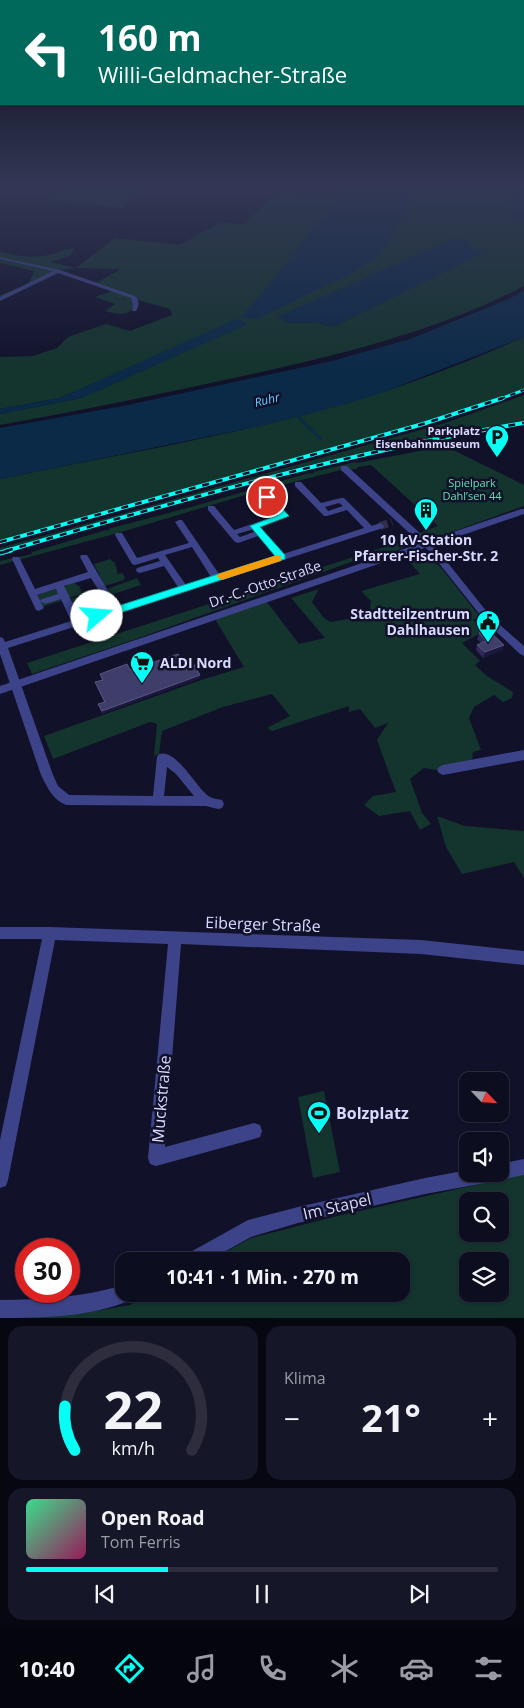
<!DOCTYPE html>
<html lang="de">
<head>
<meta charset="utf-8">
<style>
  body { margin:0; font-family:"Open Sans",sans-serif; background:#161629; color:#f1f3f6; height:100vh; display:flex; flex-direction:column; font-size:19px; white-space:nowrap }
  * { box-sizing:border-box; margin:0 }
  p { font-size:16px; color:#9a9ca5 }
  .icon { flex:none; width:28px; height:28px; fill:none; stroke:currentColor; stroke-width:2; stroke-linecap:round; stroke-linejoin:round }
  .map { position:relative; height:1318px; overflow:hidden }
  .drawer { display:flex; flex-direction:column; gap:8px; padding:8px; background:#070712; flex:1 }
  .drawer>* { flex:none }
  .top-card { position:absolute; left:0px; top:0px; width:525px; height:105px; box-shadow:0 1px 4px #0004,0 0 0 1px #2d2d3e; background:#00695c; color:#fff; overflow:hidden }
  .needle { width:32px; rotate:115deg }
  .fabs { position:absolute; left:459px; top:1072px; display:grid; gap:10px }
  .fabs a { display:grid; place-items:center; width:50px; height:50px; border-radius:10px; background:#0d0d20; box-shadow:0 1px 4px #0004,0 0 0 1px #2d2d3e; font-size:25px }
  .speed { position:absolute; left:15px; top:1238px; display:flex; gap:10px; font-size:25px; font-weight:700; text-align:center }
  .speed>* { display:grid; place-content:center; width:65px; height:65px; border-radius:50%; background:#0d0d20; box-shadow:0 1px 4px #0004,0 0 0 1px #2d2d3e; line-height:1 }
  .speed .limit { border:8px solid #d22; background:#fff; color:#111 }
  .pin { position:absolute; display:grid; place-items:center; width:42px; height:42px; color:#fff; margin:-21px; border:2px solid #fff; border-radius:50%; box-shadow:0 1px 5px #0007 }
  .me { position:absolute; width:55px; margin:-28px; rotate:72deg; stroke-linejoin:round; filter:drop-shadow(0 0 4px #0008) }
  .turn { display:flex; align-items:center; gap:18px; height:105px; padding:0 15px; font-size:22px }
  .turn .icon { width:65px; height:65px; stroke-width:2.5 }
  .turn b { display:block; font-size:35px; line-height:42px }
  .big { font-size:38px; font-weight:700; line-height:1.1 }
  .drawer .card { flex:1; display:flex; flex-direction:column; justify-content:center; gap:8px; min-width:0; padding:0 18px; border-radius:15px; background:#161629 }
  .drawer .dial { align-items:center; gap:0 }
  .dial svg { height:130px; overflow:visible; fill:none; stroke:#2d2d3e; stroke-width:7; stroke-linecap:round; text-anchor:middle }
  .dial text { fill:#f1f3f6; stroke:none }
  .song { display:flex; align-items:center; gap:15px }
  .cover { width:60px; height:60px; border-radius:8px; background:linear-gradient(135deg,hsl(150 70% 55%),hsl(330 70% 35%)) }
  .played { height:5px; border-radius:2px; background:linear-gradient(90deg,#06fef5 30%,#2d2d3e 30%) }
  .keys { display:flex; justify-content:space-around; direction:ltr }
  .heat { display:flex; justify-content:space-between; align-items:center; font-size:28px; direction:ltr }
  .drawer .tiles { flex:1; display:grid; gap:8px; grid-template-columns:1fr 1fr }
  .card:last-child { grid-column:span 2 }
  .trip { position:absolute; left:115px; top:1252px; width:295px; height:50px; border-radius:15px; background:#0d0d20; box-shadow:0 1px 4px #0004,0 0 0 1px #2d2d3e; font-weight:700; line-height:50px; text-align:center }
  .tab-bar { display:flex; height:80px; justify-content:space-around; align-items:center; background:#05050d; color:#9a9ca5 }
  .tab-bar .icon { width:35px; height:35px }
  .tab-bar .on { color:#06fef5 }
  .tab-bar b { font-size:22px; color:#f1f3f6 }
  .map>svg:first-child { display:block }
</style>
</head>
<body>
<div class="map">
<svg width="524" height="1318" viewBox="0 0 524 1318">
  <rect width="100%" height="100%" fill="#11112a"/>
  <g fill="#14342e" fill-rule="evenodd">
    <path d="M71,187H145L122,208L48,200Z"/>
    <path d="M336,187H524V286C438,331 343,354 248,375C166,393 83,410 0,425V414L81,398L247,324L135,365L60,398L0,409V357L33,356L57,348L68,337L106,324L130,331L172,315L170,309L134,299C135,318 118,315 105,311L115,304L95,297L115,290L96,283L121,269L76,268L58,270L27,287L0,298V295L29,284L34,271L0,263V252C18,256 34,259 52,254C61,252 66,248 75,249L70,256L50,262L76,268L115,238L180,245L220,222L242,225L278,193L323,198L332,197ZM484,252L333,327L314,322L290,323L278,317Z"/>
    <path d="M524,337V388L515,392L437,419L0,540V479C116,455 233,436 347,403C406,386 468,362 524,337Z"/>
    <path d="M524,395V422L457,433L296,468L0,551V548L445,423Z"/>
    <path d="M445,446L524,485V506L427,541L419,533L438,526L371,465L358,467L357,469L341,470L262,490L118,533L0,565V561L32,554V552L106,530L109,531L108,529L191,507L309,473L311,474L314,473L313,472L355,462L357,463Z"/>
    <path d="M409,539L414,540V543L383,556L379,552L133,640L32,674L27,663Z"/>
    <path d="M425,552L443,570L480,617L473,620L485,631L462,643L480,661L475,665L487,676L513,692L512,698L503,702L494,695L474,707L469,718L481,750L473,752L472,762L436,770L424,768L410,779L422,813L431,824L420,830L410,811L379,816L364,805L373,796L396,792L377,740L388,723L375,728L360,709L349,712V706L272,731L267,728L290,716L272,694L223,707L162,731L159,754L154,756L157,724L150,722L53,759L44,736L201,680L244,667L215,619L267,602L299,644L325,638L291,598L319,589L312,602L324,618L330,622L348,619L358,622L370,609L371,601L361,591L420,574L406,558Z"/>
    <path d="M110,559L115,563L118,574L122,573L125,577L124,580L105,586L94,564Z"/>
    <path d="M137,578L141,585L110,595L107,589Z"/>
    <path d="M73,582L80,587L82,594L39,608L37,595L64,587Z"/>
    <path d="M81,596L83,599L88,598L93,613L99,611V614L81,620L71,599Z"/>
    <path d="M437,816L465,826L524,831V878L514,862L462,874L446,847Z"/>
    <path d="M324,1091L340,1172L313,1178L298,1097Z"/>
    <path d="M524,1174V1318H14L101,1310L130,1305L150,1294H401V1261H209L251,1238L337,1216ZM468,1201H500V1234H468ZM468,1261H500V1294H468Z"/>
  </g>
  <g fill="#0b2a48">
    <path d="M348,187H389L410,199L412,205L377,258L346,276L257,319L240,317L251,306Z"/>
    <path d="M507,187H518L524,208V219H514Z"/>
    <path d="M454,238L469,242L473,249L485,252L333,327L314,322L290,323L277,317Z"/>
    <path d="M524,290V337L381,393L346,404L269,424L0,479V428L123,406L332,361L410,339L511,298Z"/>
    <path d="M236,319L248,324L81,398L0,414V409L60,398Z"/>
  </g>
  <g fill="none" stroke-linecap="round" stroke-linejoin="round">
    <path stroke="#0b2a48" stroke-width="2.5" d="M295,414L321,439"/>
    <path stroke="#2f2f4a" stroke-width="8" stroke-dasharray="8 4" stroke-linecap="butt" d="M380,526L392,522"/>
    <g fill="#3c4388" fill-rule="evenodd">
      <path d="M0,257L60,270L135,296C140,301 139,306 136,311H132L133,305L131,298L58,273L0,301V297L53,271L0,259Z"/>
      <path d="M341,466H347L436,548L491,617L524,646V656L520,654L485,621L430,552L341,470Z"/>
      <path d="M295,482H301L321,503L341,498H344L372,526L380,523L384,526L383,528L8,648L53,775L58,786L69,795L153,796L157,757L159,754C177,748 197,790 210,797C214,799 219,799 222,800L224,804L222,808L218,809L206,806L66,805C53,800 47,787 41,775L0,654V637L3,638L5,642L71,621L61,599L45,604L40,601L42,599L58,594L56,589L37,595L44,608L39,611L36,610L12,559L13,557H19L35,589L88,572L80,557L81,555H87L110,594L108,596H102L91,578L64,586L80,618L178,587L164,566L140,573L137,572L136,570L137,568L160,561L158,558L135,565L132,564L115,535L116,533H122L137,558L189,543L175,522L179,520H182L219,574L276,556L258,536L238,543L235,542L208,510V506H214L234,530L279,515L259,492L263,490H266L288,516L257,528L263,531L283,554L364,528L347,510L327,516H324L295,486ZM339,503L343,506L328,511L325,507ZM254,529V532L240,537L237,534ZM192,547L211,577L186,585L165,555ZM167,767L176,774L194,796H164Z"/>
      <path d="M524,750V760L443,775L439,773L437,770L439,767L443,765Z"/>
      <path d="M0,927H50L421,940L524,951V965L421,954L181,944L165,1147L254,1123L260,1125L262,1131L260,1137L254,1139L156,1166L150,1164L148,1158L168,944L55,940L8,1180L6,1186L0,1188V1140L42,939H0Z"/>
      <path d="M524,1159V1175L500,1180L497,1179L491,1182L425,1194L298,1223L251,1237L208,1261H182L185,1255L248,1220L298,1207L425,1178L468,1170V1174H500V1164Z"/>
      <path d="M124,1285V1294H134L131,1300C90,1317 44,1318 0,1318V1300C42,1300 83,1297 124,1285Z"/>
    </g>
    <path fill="#3c4388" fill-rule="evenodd" d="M521,509H524V514L0,694V686Z"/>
    <g stroke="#06fef5" stroke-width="3">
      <path id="rail-far2" d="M500,399L524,390"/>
    </g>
    <g stroke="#06fef5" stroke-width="4">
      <g id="rail-far1">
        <path d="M0,542L423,424L503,398"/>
        <path d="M6,551C177,501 348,452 524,423"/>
      </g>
    </g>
    <g stroke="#06fef5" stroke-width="5">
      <path id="rail" d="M0,553L11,550"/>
    </g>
    <use href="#rail-far2" stroke="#11112a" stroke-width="2" stroke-dasharray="5.5" stroke-linecap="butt"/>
    <use href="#rail-far1" stroke="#11112a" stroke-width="2.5" stroke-dasharray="7" stroke-linecap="butt"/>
    <use href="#rail" stroke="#11112a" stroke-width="3" stroke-dasharray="9" stroke-linecap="butt"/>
  </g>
  <g fill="#2d2a57">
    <path d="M479,633L504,645L502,650L483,658L476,650L477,645L481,643L477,639Z"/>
    <path d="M185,666L200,675V678L102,714L98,704L104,702L95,682L102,680L100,674Z"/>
  </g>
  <g fill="#1a183d">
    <path d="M504,645L502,650L483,658L485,652Z"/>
    <path d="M200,675V678L102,714V711Z"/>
  </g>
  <g fill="#3f3d69" stroke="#585680">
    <path d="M488,630L504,645L485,652L477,645L486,641L479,633Z"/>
    <path d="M178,654L185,666L193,663L200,675L102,711L98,704L105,702L95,682L103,680L100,674L127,664L130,670Z"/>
  </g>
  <linearGradient id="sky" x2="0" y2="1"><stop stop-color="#090917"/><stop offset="0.5" stop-color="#323855"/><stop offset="1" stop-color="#323855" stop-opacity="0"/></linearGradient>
  <rect width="524" height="372" fill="url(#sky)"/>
  <path fill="#06fef5" stroke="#04a59f" d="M267,494L270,495L289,516L260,527L285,555V559L101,619H93L92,616L93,614L275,556L250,526L278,515L263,497Z"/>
  <path fill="#f59e0b" d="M277,555L281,556V561L222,580L217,577L218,574Z"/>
  <defs>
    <g id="parking-pin" transform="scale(1.25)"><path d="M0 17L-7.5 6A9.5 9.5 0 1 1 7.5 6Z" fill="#06fef5" stroke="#11112a"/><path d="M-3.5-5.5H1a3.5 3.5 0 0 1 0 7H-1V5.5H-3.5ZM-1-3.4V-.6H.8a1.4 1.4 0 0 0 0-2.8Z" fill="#111"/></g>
    <g id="building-pin" transform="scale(1.25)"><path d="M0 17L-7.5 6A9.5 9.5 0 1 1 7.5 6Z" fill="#06fef5" stroke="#11112a"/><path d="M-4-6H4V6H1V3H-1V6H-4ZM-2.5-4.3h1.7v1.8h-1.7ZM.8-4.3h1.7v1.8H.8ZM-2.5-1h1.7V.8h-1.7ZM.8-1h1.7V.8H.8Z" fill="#111"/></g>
    <g id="civic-pin" transform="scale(1.25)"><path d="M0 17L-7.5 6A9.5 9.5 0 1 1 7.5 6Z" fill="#06fef5" stroke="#11112a"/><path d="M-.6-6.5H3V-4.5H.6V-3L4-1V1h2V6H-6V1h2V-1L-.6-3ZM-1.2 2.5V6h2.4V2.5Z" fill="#111"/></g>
    <g id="supermarket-pin" transform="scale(1.25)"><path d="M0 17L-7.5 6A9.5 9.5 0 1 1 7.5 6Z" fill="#06fef5" stroke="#11112a"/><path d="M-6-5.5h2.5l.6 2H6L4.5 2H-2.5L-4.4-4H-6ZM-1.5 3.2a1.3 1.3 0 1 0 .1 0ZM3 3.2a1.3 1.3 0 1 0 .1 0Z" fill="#111"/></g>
    <g id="stadium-pin" transform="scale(1.25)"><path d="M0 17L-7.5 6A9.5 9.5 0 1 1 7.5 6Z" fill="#06fef5" stroke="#11112a"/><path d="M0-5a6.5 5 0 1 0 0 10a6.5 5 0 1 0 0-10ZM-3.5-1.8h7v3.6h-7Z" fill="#111"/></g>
  </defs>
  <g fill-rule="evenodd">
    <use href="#parking-pin" x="497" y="437"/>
    <use href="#building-pin" x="426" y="510"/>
    <use href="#civic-pin" x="488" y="622"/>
    <use href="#supermarket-pin" x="142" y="663"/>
    <use href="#stadium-pin" x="319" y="1113"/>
  </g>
  <g text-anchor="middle" stroke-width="5" stroke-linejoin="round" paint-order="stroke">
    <g font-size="11" font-weight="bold" fill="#d9daff" stroke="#11112a" text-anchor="end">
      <text x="480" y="435">Parkplatz<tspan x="480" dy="13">Eisenbahnmuseum</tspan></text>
    </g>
    <g font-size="11" fill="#64e0b0" stroke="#11112a">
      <text x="472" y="487">Spielpark<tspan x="472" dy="13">Dahl’sen 44</tspan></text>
    </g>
    <g font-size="12" font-style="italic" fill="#68cdfe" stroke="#11112a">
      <text transform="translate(267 400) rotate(-14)" y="4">Ruhr</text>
    </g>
    <g font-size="14" font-weight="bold" fill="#d9daff" stroke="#11112a">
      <text x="426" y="545">10 kV-Station<tspan x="426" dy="16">Pfarrer-Fischer-Str. 2</tspan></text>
      <text x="470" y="619" text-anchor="end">Stadtteilzentrum<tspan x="470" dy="16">Dahlhausen</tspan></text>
      <text x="160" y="668" text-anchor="start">ALDI Nord</text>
    </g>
    <g font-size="14" fill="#d9daff" stroke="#11112a">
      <text transform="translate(265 584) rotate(-19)" y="5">Dr.-C.-Otto-Straße</text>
    </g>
    <g font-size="16" fill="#d9daff" stroke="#11112a">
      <text transform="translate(263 924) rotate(2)" y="6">Eiberger Straße</text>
      <text transform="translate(161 1099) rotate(-85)" y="6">Muckstraße</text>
      <text transform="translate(337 1206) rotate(-13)" y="6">Im Stapel</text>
    </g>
    <g font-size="16" font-weight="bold" fill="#d9daff" stroke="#11112a" text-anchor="start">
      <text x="336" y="1119">Bolzplatz</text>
    </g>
  </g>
</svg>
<div class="fabs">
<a><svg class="needle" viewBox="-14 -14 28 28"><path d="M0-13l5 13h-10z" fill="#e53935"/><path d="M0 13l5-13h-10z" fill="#9a9ca5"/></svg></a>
<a><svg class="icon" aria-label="sound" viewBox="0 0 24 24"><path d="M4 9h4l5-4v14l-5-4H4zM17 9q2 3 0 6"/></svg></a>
<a><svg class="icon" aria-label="search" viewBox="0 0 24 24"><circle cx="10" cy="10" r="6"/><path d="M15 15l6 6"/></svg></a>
<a><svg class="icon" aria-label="layers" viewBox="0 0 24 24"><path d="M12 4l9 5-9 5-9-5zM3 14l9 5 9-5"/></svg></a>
</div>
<div class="speed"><div class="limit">30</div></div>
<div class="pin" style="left:267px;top:497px;background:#d93025"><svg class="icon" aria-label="arrive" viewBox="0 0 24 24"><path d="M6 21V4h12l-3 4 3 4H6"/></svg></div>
<svg class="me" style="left:97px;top:616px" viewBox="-20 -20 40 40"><circle r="19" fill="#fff"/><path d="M0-13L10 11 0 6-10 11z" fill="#06fef5"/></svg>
<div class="trip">10:41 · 1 Min. · 270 m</div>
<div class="top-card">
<div class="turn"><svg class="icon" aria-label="left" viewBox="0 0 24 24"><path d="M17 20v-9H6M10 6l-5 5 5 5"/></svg><div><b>160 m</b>Willi-Geldmacher-Straße</div></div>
</div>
</div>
<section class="drawer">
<div class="tiles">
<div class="card dial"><svg viewBox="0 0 100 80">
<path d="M14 69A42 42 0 1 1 86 69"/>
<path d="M14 69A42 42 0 0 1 8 42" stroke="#06fef5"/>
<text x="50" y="56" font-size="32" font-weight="700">22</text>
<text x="50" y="72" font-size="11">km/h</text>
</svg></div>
<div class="card"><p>Klima</p>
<div class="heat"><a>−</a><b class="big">21°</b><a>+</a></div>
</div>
<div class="card">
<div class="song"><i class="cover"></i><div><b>Open Road</b><p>Tom Ferris</p></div></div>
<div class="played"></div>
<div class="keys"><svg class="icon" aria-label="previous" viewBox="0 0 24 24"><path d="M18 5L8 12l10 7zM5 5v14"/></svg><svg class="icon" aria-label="pause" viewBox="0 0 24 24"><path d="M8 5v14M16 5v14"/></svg><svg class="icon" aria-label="next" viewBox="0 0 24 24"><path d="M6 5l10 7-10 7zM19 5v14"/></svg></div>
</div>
</div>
</section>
<nav class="tab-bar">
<b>10:40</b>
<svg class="icon on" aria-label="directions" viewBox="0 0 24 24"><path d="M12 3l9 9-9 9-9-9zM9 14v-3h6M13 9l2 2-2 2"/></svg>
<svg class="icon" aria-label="music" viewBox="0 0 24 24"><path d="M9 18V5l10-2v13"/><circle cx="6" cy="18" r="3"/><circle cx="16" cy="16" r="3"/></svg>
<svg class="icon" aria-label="phone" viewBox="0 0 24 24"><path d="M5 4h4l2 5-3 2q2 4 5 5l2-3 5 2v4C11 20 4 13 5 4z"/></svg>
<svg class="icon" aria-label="climate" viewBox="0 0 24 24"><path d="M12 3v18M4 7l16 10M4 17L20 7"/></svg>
<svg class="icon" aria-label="car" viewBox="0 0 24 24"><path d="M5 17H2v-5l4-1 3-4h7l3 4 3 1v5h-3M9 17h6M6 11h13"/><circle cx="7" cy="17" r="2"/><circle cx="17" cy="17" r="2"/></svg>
<svg class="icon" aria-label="filters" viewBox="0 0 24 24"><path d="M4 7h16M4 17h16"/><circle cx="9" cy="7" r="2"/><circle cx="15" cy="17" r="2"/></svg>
</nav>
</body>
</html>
